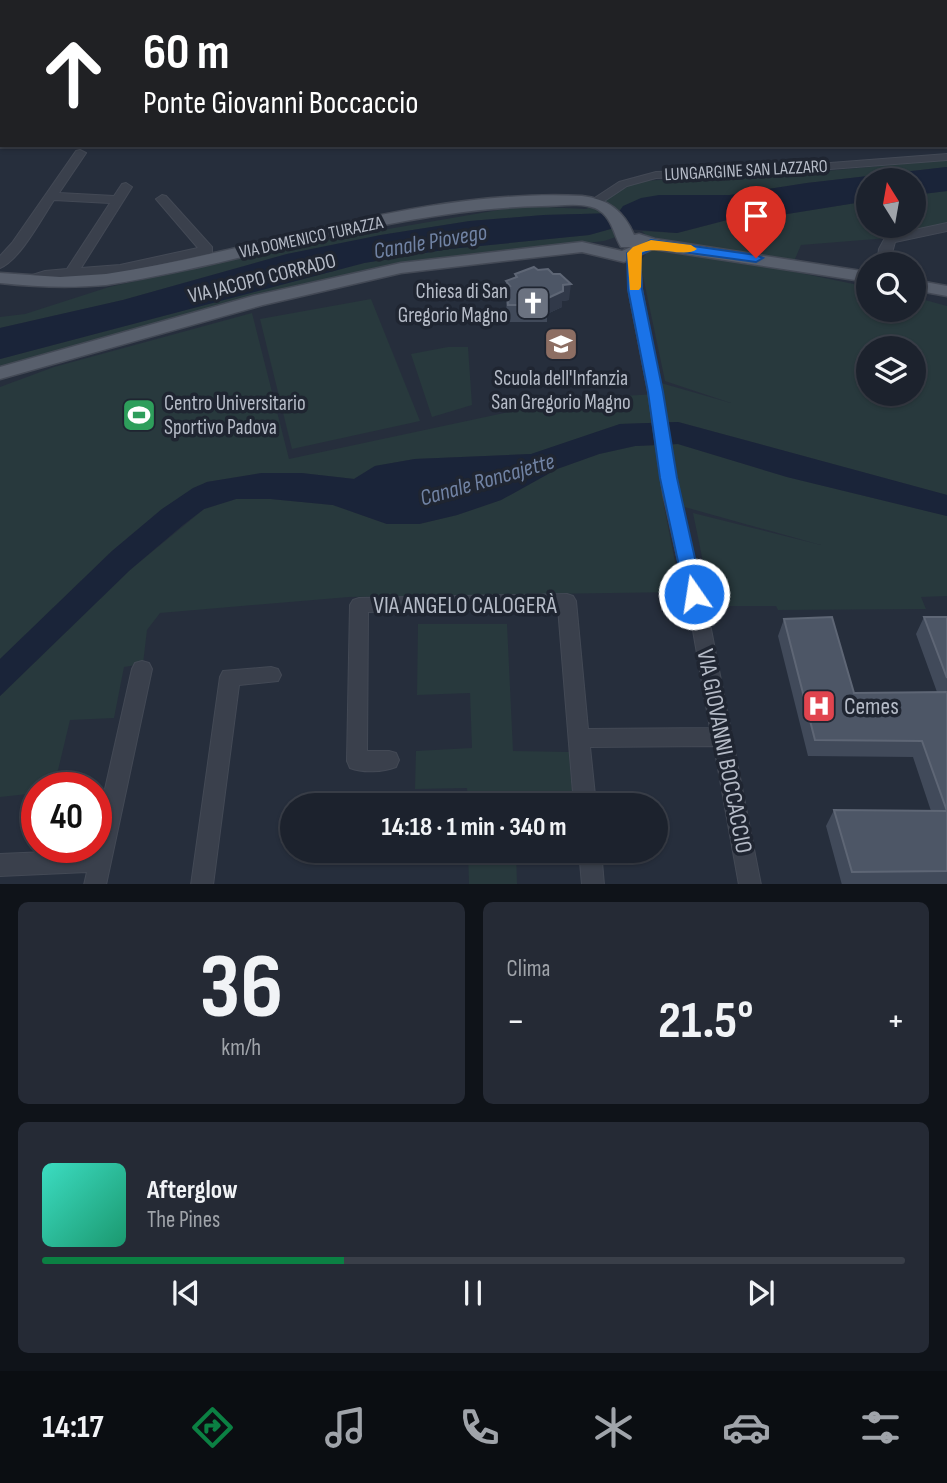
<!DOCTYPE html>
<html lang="it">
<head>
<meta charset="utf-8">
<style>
  body { margin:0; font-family:"Sofia Sans Condensed",sans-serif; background:#252a35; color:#f1f3f6; height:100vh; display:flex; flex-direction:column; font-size:26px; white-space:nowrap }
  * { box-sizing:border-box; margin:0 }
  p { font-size:23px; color:#a0a4aa }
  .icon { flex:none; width:38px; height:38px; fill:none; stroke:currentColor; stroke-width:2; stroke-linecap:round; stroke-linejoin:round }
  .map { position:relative; height:884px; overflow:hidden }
  .sheet { display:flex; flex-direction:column; gap:18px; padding:18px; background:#0f1319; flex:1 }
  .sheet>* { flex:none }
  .guide { position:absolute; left:0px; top:0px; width:948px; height:147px; box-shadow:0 2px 5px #0004,0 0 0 2px #3a3f49; background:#202124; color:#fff; overflow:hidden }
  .needle { width:46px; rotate:349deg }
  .buttons { position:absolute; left:856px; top:168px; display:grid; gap:14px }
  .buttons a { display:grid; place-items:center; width:70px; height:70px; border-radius:50%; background:#1c222d; box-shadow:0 2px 5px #0004,0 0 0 2px #3a3f49; font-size:35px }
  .speed { position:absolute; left:21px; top:772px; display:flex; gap:14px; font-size:35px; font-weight:700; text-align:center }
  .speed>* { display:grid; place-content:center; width:91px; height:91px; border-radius:50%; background:#1c222d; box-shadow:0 2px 5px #0004,0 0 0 2px #3a3f49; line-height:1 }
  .speed .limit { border:10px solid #d22; background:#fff; color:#111 }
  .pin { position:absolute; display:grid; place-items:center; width:60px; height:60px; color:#fff; margin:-72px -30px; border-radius:50% 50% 50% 0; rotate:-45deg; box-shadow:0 0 7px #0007 }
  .pin .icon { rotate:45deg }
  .me { position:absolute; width:77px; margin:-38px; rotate:347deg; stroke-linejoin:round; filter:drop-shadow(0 0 5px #0008) }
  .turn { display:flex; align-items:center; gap:24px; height:147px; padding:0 28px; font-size:32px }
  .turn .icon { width:91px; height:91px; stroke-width:2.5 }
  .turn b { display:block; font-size:49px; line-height:60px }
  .big { font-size:52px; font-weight:700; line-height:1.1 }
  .sheet .card { flex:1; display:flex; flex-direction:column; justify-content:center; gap:10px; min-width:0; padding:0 24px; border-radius:10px; background:#252a35 }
  .sheet .dial { align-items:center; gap:0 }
  .dial b { font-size:91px; line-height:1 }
  .song { display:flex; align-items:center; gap:21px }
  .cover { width:84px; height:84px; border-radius:10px; background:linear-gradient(135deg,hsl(170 70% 55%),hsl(160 70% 35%)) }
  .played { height:7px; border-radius:4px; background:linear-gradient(90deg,#0b8043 35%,#3a3f49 35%) }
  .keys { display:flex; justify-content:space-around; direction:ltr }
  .heat { display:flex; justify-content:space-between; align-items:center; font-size:38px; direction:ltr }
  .sheet .tiles { flex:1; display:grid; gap:18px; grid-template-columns:1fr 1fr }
  .card:last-child { grid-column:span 2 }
  .trip { position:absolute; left:280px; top:793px; width:388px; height:70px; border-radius:35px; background:#1c222d; box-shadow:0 2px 5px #0004,0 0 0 2px #3a3f49; font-weight:700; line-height:70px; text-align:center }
  .tab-bar { display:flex; height:112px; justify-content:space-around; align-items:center; background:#0b0e12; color:#a0a4aa }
  .tab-bar .icon { width:49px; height:49px }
  .tab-bar .current { color:#0b8043 }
  .tab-bar b { font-size:32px; color:#f1f3f6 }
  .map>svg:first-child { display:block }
</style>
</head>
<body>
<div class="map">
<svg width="947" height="885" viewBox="0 0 947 885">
  <rect width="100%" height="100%" fill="#262e3c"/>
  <g fill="#28393d" fill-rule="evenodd">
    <path d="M947,160V167L807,183L730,195H659L619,213L544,215L470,221L381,235L287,254L123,300L0,328V317L25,314L109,287L307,243L522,206L586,209L638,181L792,174Z"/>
    <path d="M947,191V229L888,238L801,245L792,266L647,236L642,231L677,233L727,220L762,218L868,201V226H914V195Z"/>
    <path d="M614,228L619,236L604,241L433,261L0,370V359L364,263L449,249L589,235Z"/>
    <path d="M653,250L699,252L868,287V310H914V297L947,306V495L678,422L620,424L532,454L415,459L375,466L354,479L301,473H262L207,482L162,509L112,551L0,659V387L54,367L252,313L289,459L570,399L657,394L654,381L731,403L665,381L640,262L648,251ZM868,348H914V394H868Z"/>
    <path d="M371,299L420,421L292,449L260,319Z"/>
    <path d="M448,347H468L472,405L432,417L411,354Z"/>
    <path d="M678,444L787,477L947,516V596L921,597L926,609L778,610L776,606H712L693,513L821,545L663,501L681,592L349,597L160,613L147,630L143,664L124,667L114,718L70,720L54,787L37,788V793L0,797V696L130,570L204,509L236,499H271L333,505L387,524H419L457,515L501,500L557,469L599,454L635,446Z"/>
    <path d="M418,624H507L513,751L569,752L572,791H514V805H468L467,788L415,789L416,751L472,748L470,693L417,695Z"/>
    <path d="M468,851H516L517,884H469Z"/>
  </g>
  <g fill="#1a2439">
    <path d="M947,167V191L914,195V180H868V201L762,218L727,220L677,233L614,228L589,235L449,249L364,263L0,359V328L123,300L287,254L381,235L470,221L544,215L618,213L623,206L641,198L659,195H730L807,183Z"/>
    <path d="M678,422L947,495V516L787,477L678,444L635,446L599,454L557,469L501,500L457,515L419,524H387L333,505L271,499H236L204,509L183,525L130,570L0,696V659L112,551L162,509L193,488L207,482L262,473H301L354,479L375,466L415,459L531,454L620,424Z"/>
  </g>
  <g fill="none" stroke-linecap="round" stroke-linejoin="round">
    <g stroke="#434955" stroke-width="2">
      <g id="minor">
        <path d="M56,0H66L67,2H57Z"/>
        <path d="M305,0H318L304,2Z"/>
        <path d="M503,0H516L502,2Z"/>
        <path d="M867,0H878L879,2H868Z"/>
        <rect x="0" y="135" width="2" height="6"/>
        <path d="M80,150L86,153L59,193L114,196L122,184L126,183L132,187L81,268L120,265L198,248L156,199L162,195L166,196L212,247V253L120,273L26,283V277L45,271L67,269L110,203L54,200C42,218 20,260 0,268V256L12,243L76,151Z"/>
        <path d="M947,154V160L752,175L656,178L627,186L597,206H589L587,203L619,182L656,172L752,169Z"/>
        <path d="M947,223V231L895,242L889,264H877L879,249L886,236Z"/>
        <path d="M634,249L640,253L642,289L679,495L709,619L761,885H739L714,746L590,747L596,805H574L558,608L368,612L367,751H389L396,753L399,760L396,767C383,772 363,773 350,768L347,761L350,605L353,600L359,598L567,594L573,596L576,601L588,729L710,728L691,619L663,495L648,392L628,289V253Z"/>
        <path d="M142,661L149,663L152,669L106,885H84L87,872L0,876V854L92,850L96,847V829L132,669L135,663Z"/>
        <path d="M271,667L278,669L281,675L278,681L239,685L213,885H191L220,677L223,671Z"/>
        <path d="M579,850H601L604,885H582Z"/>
      </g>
    </g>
    <g stroke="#434955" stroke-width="3">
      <g id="major">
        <path d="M582,196C608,199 624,211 634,235L639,234L655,239L868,272V282L653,249L624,262L582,252L401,273L263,305L0,379V367L253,296L401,263L582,242L622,251L631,247H621C613,233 612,216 595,208C580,202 558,206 542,206C394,209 252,262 106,285C71,288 36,287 0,283V273L60,277L106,274C264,250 421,188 582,196Z"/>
        <path d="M914,280L947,286V296L914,290Z"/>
      </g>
    </g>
    <use href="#minor" fill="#3a404c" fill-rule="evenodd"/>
    <use href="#major" fill="#585f6c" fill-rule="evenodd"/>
  </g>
  <g fill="#414a5a">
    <path d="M515,274L569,300L562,301V307L547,314V322H507L506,297V281L515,277Z"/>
    <path d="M924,617H947V885H842L826,826L834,810L931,811L913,757L808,756L778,636L784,619L854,693L937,692L916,634Z"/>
  </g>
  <g fill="#313949">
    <path d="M455,0H468L463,2H455Z"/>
    <path d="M2,58V70L0,71V59Z"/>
    <path d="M571,284L569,300L562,301V307L547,314L548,298L563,285Z"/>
  </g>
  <g fill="#4d5666" stroke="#5e6675" stroke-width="2">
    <path d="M2,39V58L0,59V40Z"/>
    <path d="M534,267L538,270L548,269L553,274H560L571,284L563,285V291L548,298V305H508L507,287L510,286L506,281L517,277L515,274Z"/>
    <path d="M832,617L854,693L947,692V871L852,872L834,810L947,811L922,741L815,740L784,619Z"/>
    <path d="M924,617H947V678Z"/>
  </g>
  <path fill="#1a73e8" stroke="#114b97" stroke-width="2" d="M651,240L756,255L763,258L756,262L653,248L640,255L642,289L663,392L677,478L703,594L701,600L694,602L688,600L685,594L660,478L648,392L628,289L627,253Z"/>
  <path fill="#f59e0b" d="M651,240L691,245L697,249C686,258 659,246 642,252L641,287L639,290H630L627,253L633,247Z"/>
  <defs>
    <g id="church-square" transform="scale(1.75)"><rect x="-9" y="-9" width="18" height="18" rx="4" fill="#6b7280" stroke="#1f2531"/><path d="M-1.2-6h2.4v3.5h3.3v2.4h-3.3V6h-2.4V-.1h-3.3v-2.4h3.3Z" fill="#fff"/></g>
    <g id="school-square" transform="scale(1.75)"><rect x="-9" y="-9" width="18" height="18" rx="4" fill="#8d6e63" stroke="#1f2531"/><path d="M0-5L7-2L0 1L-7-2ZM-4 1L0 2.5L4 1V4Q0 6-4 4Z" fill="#fff"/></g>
    <g id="stadium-square" transform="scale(1.75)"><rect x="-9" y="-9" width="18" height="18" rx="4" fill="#2e9e5b" stroke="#1f2531"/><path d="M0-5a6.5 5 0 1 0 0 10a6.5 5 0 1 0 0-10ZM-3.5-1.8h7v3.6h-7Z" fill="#fff"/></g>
    <g id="hospital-square" transform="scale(1.75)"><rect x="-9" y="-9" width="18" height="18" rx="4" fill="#e0444e" stroke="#1f2531"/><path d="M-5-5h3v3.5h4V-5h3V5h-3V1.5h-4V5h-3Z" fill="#fff"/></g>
  </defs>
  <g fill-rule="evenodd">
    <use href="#church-square" x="533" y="303"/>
    <use href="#school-square" x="561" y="344"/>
    <use href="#stadium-square" x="139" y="415"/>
    <use href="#hospital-square" x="819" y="706"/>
  </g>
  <g text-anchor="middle" stroke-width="7" stroke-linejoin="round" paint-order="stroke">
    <g font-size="18" fill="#b5bbc7" stroke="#1f2531">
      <text transform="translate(746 170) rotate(-3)" y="6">LUNGARGINE SAN LAZZARO</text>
      <text transform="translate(311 237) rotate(-12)" y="6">VIA DOMENICO TURAZZA</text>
    </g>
    <g font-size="21" fill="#b5bbc7" stroke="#1f2531">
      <text transform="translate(262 278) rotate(-14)" y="7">VIA JACOPO CORRADO</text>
    </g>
    <g font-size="21" fill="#b5bbc7" stroke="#1f2531" text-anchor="end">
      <text x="508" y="298">Chiesa di San<tspan x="508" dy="24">Gregorio Magno</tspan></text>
      <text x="561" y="385" text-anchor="middle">Scuola dell'Infanzia<tspan x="561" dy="24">San Gregorio Magno</tspan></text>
      <text x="164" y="410" text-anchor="start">Centro Universitario<tspan x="164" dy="24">Sportivo Padova</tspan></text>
    </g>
    <g font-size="23" font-style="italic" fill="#7183a4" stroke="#1f2531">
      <text transform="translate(430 241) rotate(-10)" y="8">Canale Piovego</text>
      <text transform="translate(487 479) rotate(-16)" y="8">Canale Roncajette</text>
    </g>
    <g font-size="24" fill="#b5bbc7" stroke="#1f2531">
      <text x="465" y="613">VIA ANGELO CALOGERÀ</text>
      <text transform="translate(725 751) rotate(79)" y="8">VIA GIOVANNI BOCCACCIO</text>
    </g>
    <g font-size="24" fill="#b5bbc7" stroke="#1f2531" text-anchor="start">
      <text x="844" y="714">Cemes</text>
    </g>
  </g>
</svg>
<div class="buttons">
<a><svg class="needle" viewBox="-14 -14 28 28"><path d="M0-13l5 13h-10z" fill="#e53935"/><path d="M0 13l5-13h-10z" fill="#a0a4aa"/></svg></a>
<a><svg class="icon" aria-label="search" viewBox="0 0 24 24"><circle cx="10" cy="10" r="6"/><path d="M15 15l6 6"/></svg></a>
<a><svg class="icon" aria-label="layers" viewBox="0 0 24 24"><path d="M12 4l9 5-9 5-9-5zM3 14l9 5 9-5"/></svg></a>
</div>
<div class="speed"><div class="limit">40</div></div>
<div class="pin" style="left:756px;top:258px;background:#d93025"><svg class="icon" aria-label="arrive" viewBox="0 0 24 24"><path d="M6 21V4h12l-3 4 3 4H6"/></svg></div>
<svg class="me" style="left:694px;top:594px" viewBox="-20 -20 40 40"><circle r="17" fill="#1a73e8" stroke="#fff" stroke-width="3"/><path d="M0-11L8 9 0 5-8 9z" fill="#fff"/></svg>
<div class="trip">14:18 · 1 min · 340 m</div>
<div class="guide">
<div class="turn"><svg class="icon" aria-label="ahead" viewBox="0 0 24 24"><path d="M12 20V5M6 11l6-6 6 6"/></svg><div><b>60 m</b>Ponte Giovanni Boccaccio</div></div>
</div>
</div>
<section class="sheet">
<div class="tiles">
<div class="card dial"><b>36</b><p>km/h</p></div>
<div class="card"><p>Clima</p>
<div class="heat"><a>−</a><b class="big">21.5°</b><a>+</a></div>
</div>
<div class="card">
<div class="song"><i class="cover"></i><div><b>Afterglow</b><p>The Pines</p></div></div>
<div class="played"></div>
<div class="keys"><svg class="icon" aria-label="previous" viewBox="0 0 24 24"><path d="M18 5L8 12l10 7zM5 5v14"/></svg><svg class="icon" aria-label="pause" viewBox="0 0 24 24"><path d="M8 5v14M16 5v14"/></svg><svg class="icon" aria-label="next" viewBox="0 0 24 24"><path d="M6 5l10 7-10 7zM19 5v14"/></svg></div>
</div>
</div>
</section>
<nav class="tab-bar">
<b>14:17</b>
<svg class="icon current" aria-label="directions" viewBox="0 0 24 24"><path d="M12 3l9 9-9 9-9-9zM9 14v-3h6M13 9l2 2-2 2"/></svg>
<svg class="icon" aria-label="music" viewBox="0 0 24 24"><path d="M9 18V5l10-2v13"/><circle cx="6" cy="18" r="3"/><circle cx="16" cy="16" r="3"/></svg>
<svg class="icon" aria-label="phone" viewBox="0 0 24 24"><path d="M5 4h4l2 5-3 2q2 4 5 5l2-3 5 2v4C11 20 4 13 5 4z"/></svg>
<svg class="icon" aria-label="climate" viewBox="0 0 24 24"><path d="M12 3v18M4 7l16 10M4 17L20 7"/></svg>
<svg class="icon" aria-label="car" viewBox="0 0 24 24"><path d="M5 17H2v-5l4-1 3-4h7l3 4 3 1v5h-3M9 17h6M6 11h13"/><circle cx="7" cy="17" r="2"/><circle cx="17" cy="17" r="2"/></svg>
<svg class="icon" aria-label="filters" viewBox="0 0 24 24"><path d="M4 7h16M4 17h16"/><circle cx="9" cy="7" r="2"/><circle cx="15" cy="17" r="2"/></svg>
</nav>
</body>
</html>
